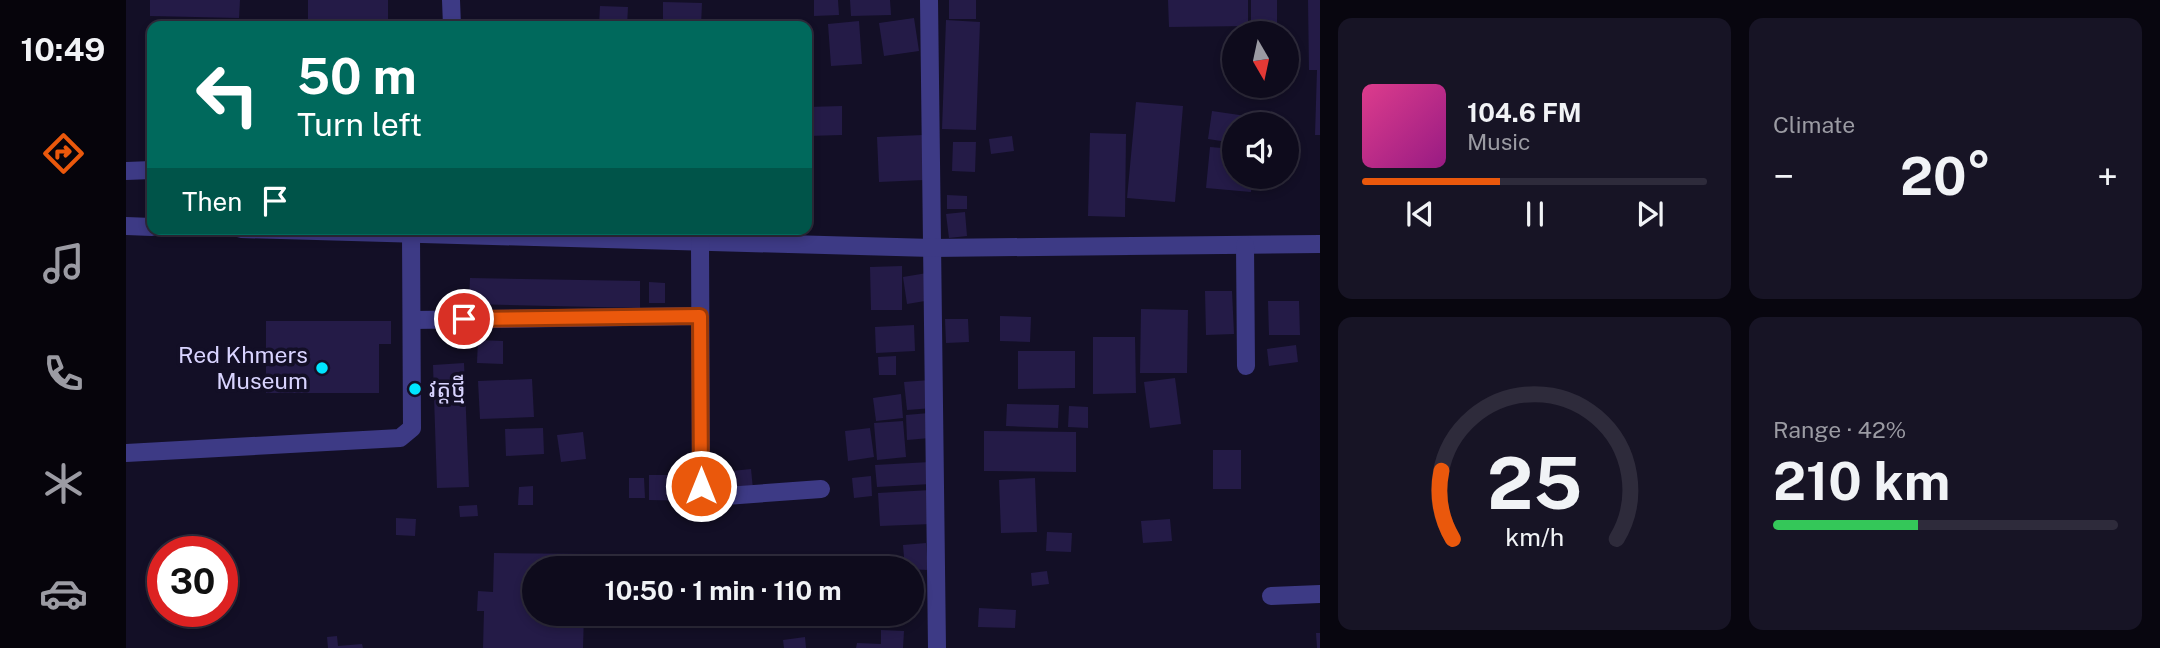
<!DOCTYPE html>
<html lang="en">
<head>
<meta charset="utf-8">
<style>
  body { margin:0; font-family:"Public Sans","Noto Sans Khmer",sans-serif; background:#171425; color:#f1f3f6; height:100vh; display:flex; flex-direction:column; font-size:26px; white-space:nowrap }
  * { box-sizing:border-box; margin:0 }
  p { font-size:23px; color:#9b9ba3 }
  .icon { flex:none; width:38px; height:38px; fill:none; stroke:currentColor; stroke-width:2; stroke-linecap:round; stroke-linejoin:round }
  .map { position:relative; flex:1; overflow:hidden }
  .sheet { display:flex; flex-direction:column; gap:18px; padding:18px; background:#08060f; width:840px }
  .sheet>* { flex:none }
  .guide { position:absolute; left:21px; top:21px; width:665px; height:214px; border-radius:14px; box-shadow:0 4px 10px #0003,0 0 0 2px #2e2b3b; background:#00695c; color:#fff; overflow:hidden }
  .needle { width:46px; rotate:171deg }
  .tools { position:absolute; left:1096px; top:21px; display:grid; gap:14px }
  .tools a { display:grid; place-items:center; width:77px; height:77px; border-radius:50%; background:#0e0b1c; box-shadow:0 4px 10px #0003,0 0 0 2px #2e2b3b; font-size:35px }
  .speed { position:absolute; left:21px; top:536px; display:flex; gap:14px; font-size:35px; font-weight:700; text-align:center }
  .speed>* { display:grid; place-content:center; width:91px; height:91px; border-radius:50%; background:#0e0b1c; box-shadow:0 4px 10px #0003,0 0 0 2px #2e2b3b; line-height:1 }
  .speed .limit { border:10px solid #d22; background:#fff; color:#111 }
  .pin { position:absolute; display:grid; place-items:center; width:60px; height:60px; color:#fff; margin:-30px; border:4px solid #fff; border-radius:50%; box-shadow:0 2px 7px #0007 }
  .me { position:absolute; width:77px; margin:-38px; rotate:0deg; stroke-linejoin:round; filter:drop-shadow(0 0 5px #0008) }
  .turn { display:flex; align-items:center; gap:24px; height:147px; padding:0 35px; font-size:32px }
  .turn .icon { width:91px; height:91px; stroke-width:2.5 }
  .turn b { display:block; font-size:49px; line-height:60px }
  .then { display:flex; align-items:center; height:66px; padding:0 35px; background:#0003; gap:14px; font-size:26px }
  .big { font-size:52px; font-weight:700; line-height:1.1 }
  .sheet .widget { flex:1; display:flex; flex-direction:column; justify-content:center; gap:10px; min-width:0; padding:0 24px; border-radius:14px; background:#171425 }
  .sheet .dial { align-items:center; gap:0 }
  .dial svg { height:182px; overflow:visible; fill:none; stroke:#2e2b3b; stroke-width:7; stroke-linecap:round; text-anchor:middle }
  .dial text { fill:#f1f3f6; stroke:none }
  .song { display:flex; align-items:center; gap:21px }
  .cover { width:84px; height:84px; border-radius:10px; background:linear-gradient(135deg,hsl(330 70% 55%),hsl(310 70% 35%)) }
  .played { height:7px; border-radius:4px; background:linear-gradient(90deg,#ea580c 40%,#2e2b3b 40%) }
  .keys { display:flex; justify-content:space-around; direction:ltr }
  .heat { display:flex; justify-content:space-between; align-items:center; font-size:38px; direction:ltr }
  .charge { height:10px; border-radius:5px; background:linear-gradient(90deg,#34c759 42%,#2e2b3b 0) }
  .sheet .tiles { flex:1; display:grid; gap:18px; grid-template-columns:repeat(2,1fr) }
  .trip { position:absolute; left:396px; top:556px; width:402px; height:70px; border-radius:35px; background:#0e0b1c; box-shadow:0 4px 10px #0003,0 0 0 2px #2e2b3b; font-weight:700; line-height:70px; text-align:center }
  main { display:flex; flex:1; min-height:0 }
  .dock { display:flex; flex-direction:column; width:126px; justify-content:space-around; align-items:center; background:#06040b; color:#9b9ba3 }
  .dock .icon { width:49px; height:49px }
  .dock .current { color:#ea580c }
  .dock b { font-size:32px; color:#f1f3f6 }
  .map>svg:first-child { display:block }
</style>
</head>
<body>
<main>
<nav class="dock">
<b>10:49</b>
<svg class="icon current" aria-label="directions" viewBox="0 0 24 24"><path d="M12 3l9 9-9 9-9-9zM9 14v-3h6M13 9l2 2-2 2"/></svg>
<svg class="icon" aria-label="music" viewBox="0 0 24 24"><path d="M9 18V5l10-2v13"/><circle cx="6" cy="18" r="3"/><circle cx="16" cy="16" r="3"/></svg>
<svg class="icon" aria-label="phone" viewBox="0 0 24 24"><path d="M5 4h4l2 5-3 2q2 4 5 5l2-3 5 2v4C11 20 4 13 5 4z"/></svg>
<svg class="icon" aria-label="climate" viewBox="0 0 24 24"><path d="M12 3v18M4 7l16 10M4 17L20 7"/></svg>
<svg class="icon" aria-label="car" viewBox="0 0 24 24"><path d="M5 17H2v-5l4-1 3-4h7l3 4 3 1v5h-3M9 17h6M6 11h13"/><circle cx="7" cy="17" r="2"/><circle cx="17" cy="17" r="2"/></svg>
</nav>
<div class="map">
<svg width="1194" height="648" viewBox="0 0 1194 648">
  <rect width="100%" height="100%" fill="#130f26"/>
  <g fill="#241b47">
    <path d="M24,0H114L113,18L24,16Z"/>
    <rect x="182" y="0" width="80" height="26"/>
    <path d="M688,0H712L713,15L688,16Z"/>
    <path d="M724,0H764L765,15L725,16Z"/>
    <rect x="823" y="0" width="27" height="19"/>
    <path d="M1042,0H1122V26L1043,27Z"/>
    <rect x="1125" y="0" width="26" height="24"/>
    <path d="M1182,0H1194V135H1189L1191,70H1183Z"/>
    <path d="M537,2L576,3L575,26H537Z"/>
    <path d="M474,6L502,7L501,26H473Z"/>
    <path d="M788,18L793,51L758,56L753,23Z"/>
    <path d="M820,20L854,22L850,130L816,129Z"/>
    <path d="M733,21L736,64L705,66L702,24Z"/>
    <rect x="106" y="23" width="49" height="3"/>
    <path d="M1010,102L1057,106L1049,202L1001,198Z"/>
    <path d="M716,106V135L681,136V107Z"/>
    <path d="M1086,111L1127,117L1126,124H1108V143L1082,139Z"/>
    <path d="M964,133L1000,134L999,217L962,216Z"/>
    <rect x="24" y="134" width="2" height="30"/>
    <path d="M797,135L798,180L753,182L751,137Z"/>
    <path d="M886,136L888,151L865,154L863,139Z"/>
    <path d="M827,142H850L849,172L826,171Z"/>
    <path d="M1084,147L1108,149V177H1126L1125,192L1080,188Z"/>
    <path d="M821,195L841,196V209H821Z"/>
    <path d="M839,212L841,236L823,238L820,214Z"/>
    <path d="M776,266V310H745L744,267Z"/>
    <path d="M801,273L805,300L781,304L777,277Z"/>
    <path d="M344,278L514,281V308L343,304Z"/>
    <path d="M523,282L539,283V303H523Z"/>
    <path d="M1079,291H1106L1108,334L1080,335Z"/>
    <path d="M1142,301H1173L1174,335H1143Z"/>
    <path d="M1015,309L1062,310L1061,373H1014Z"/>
    <path d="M874,316L905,317L904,342L874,341Z"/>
    <path d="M819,319H842L843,342L820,343Z"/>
    <path d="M140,321H265V344H253V393H140Z"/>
    <path d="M788,325L789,351L750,353L749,327Z"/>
    <path d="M967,337H1009L1010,393L967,394Z"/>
    <path d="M352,340L377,341V364L351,363Z"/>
    <path d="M1170,345L1172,362L1143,366L1141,349Z"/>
    <path d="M892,351H949V388L892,389Z"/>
    <path d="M770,356V375H753L752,357Z"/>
    <path d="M338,363L343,487L311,488L307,365Z"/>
    <path d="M1049,378L1055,424L1024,428L1018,382Z"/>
    <path d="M406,379L408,417L354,419L352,381Z"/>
    <path d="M804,380L807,408L781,410L778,382Z"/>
    <path d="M775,394L777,418L750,421L747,398Z"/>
    <path d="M881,404L933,405L932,428L880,426Z"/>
    <path d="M943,406L962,407V428L942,427Z"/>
    <path d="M803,413L804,438L781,440L780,415Z"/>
    <path d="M777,421L780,457L751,460L748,423Z"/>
    <path d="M417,428L418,454L380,456L379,429Z"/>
    <path d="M744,428L748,457L722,461L719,431Z"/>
    <path d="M858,431L950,432V472L858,471Z"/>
    <path d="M457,432L460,459L435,462L431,435Z"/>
    <rect x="1087" y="450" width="28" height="39"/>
    <path d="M804,462L805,484L751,487L749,465Z"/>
    <path d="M625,469L627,489L608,491L606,471Z"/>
    <path d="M523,475H571V501L523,500Z"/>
    <path d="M745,476L746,496L728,498L726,478Z"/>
    <path d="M503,478H518L519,498H503Z"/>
    <path d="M909,478L911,532L875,533L873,480Z"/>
    <path d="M407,486V505H392L393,487Z"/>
    <path d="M805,490L806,524L754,526L752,493Z"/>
    <path d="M351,505L352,516L334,517L333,506Z"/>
    <path d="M270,518L290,519L289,536L270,535Z"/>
    <path d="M1044,519L1046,541L1017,543L1015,521Z"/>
    <path d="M921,532L946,533L945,552L920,551Z"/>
    <path d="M800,543L802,570L779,569L777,545Z"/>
    <path d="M368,553L466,554L465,569H408V614H458L457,648H357L358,611H351L352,591L367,592Z"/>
    <path d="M921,571L923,584L906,586L905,573Z"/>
    <path d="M853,608L890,610L889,628L852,627Z"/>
    <path d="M66,611H84V620L66,621Z"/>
    <path d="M731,614H782L783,621L731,624Z"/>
    <path d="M755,630L778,631L777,648H730L731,643L755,644Z"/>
    <path d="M1190,633H1194V648H1191Z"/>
    <path d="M211,636L212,646L236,644L237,648H202L201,637Z"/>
    <path d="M679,637L680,648H658L657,640Z"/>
  </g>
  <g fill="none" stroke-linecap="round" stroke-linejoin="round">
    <g stroke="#3d3a85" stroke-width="18">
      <path d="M325,0L326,26"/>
      <path d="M803,0L811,648"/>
      <path d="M0,171L26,170"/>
      <path d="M0,226L26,227"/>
      <path d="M115,229L806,248L1194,244"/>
      <path d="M574,241L575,486L579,494L586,497L695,489"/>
      <path d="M1119,245L1120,366"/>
      <path d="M286,320L574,316"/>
      <path d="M0,453L274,438L286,428L285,234"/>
      <path d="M1145,596L1194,594"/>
    </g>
  </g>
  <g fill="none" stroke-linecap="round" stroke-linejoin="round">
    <g stroke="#983908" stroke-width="18">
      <path id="route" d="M338,319L574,316L575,486"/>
    </g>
    <use href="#route" stroke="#ea580c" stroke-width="12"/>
  </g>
  <g fill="#00e5ff" stroke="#130f26" stroke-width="2.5">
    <circle cx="196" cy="368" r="7"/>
    <circle cx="289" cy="389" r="7"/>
  </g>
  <g text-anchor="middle" stroke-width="7" stroke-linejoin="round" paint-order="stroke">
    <g font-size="23" fill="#d9d4ff" stroke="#130f26" text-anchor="end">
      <text x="182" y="363">Red Khmers<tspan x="182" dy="26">Museum</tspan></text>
      <text x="303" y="397" text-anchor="start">វត្តថ្មី</text>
    </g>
  </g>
</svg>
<div class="tools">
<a><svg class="needle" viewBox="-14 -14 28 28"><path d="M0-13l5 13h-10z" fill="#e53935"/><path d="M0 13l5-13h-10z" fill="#9b9ba3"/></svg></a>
<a><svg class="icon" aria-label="sound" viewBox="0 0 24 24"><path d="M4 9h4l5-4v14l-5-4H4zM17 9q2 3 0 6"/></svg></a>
</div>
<div class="speed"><div class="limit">30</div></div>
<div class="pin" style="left:338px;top:319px;background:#d93025"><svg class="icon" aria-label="arrive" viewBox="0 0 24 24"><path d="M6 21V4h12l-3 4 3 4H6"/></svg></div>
<svg class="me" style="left:575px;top:486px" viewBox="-20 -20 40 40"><circle r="17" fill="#ea580c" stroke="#fff" stroke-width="3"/><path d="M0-11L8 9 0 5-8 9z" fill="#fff"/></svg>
<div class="trip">10:50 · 1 min · 110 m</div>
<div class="guide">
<div class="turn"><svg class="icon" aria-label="left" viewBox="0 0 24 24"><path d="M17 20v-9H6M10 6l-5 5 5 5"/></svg><div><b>50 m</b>Turn left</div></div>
<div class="then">Then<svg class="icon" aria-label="arrive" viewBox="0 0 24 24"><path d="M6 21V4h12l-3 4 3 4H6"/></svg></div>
</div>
</div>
<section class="sheet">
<div class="tiles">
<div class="widget">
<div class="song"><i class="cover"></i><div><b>104.6 FM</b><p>Music</p></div></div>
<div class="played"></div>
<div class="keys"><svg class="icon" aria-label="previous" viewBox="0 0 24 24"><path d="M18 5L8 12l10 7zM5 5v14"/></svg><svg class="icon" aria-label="pause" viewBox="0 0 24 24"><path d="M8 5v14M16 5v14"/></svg><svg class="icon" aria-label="next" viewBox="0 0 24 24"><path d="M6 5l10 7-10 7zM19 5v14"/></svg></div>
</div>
<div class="widget"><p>Climate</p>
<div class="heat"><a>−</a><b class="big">20°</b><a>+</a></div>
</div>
<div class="widget dial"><svg viewBox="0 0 100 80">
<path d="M14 69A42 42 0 1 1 86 69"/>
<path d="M14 69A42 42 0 0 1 9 39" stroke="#ea580c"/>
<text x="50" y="56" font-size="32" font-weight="700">25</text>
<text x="50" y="72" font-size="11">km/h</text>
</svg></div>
<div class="widget"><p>Range · 42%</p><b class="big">210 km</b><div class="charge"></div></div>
</div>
</section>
</main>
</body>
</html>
